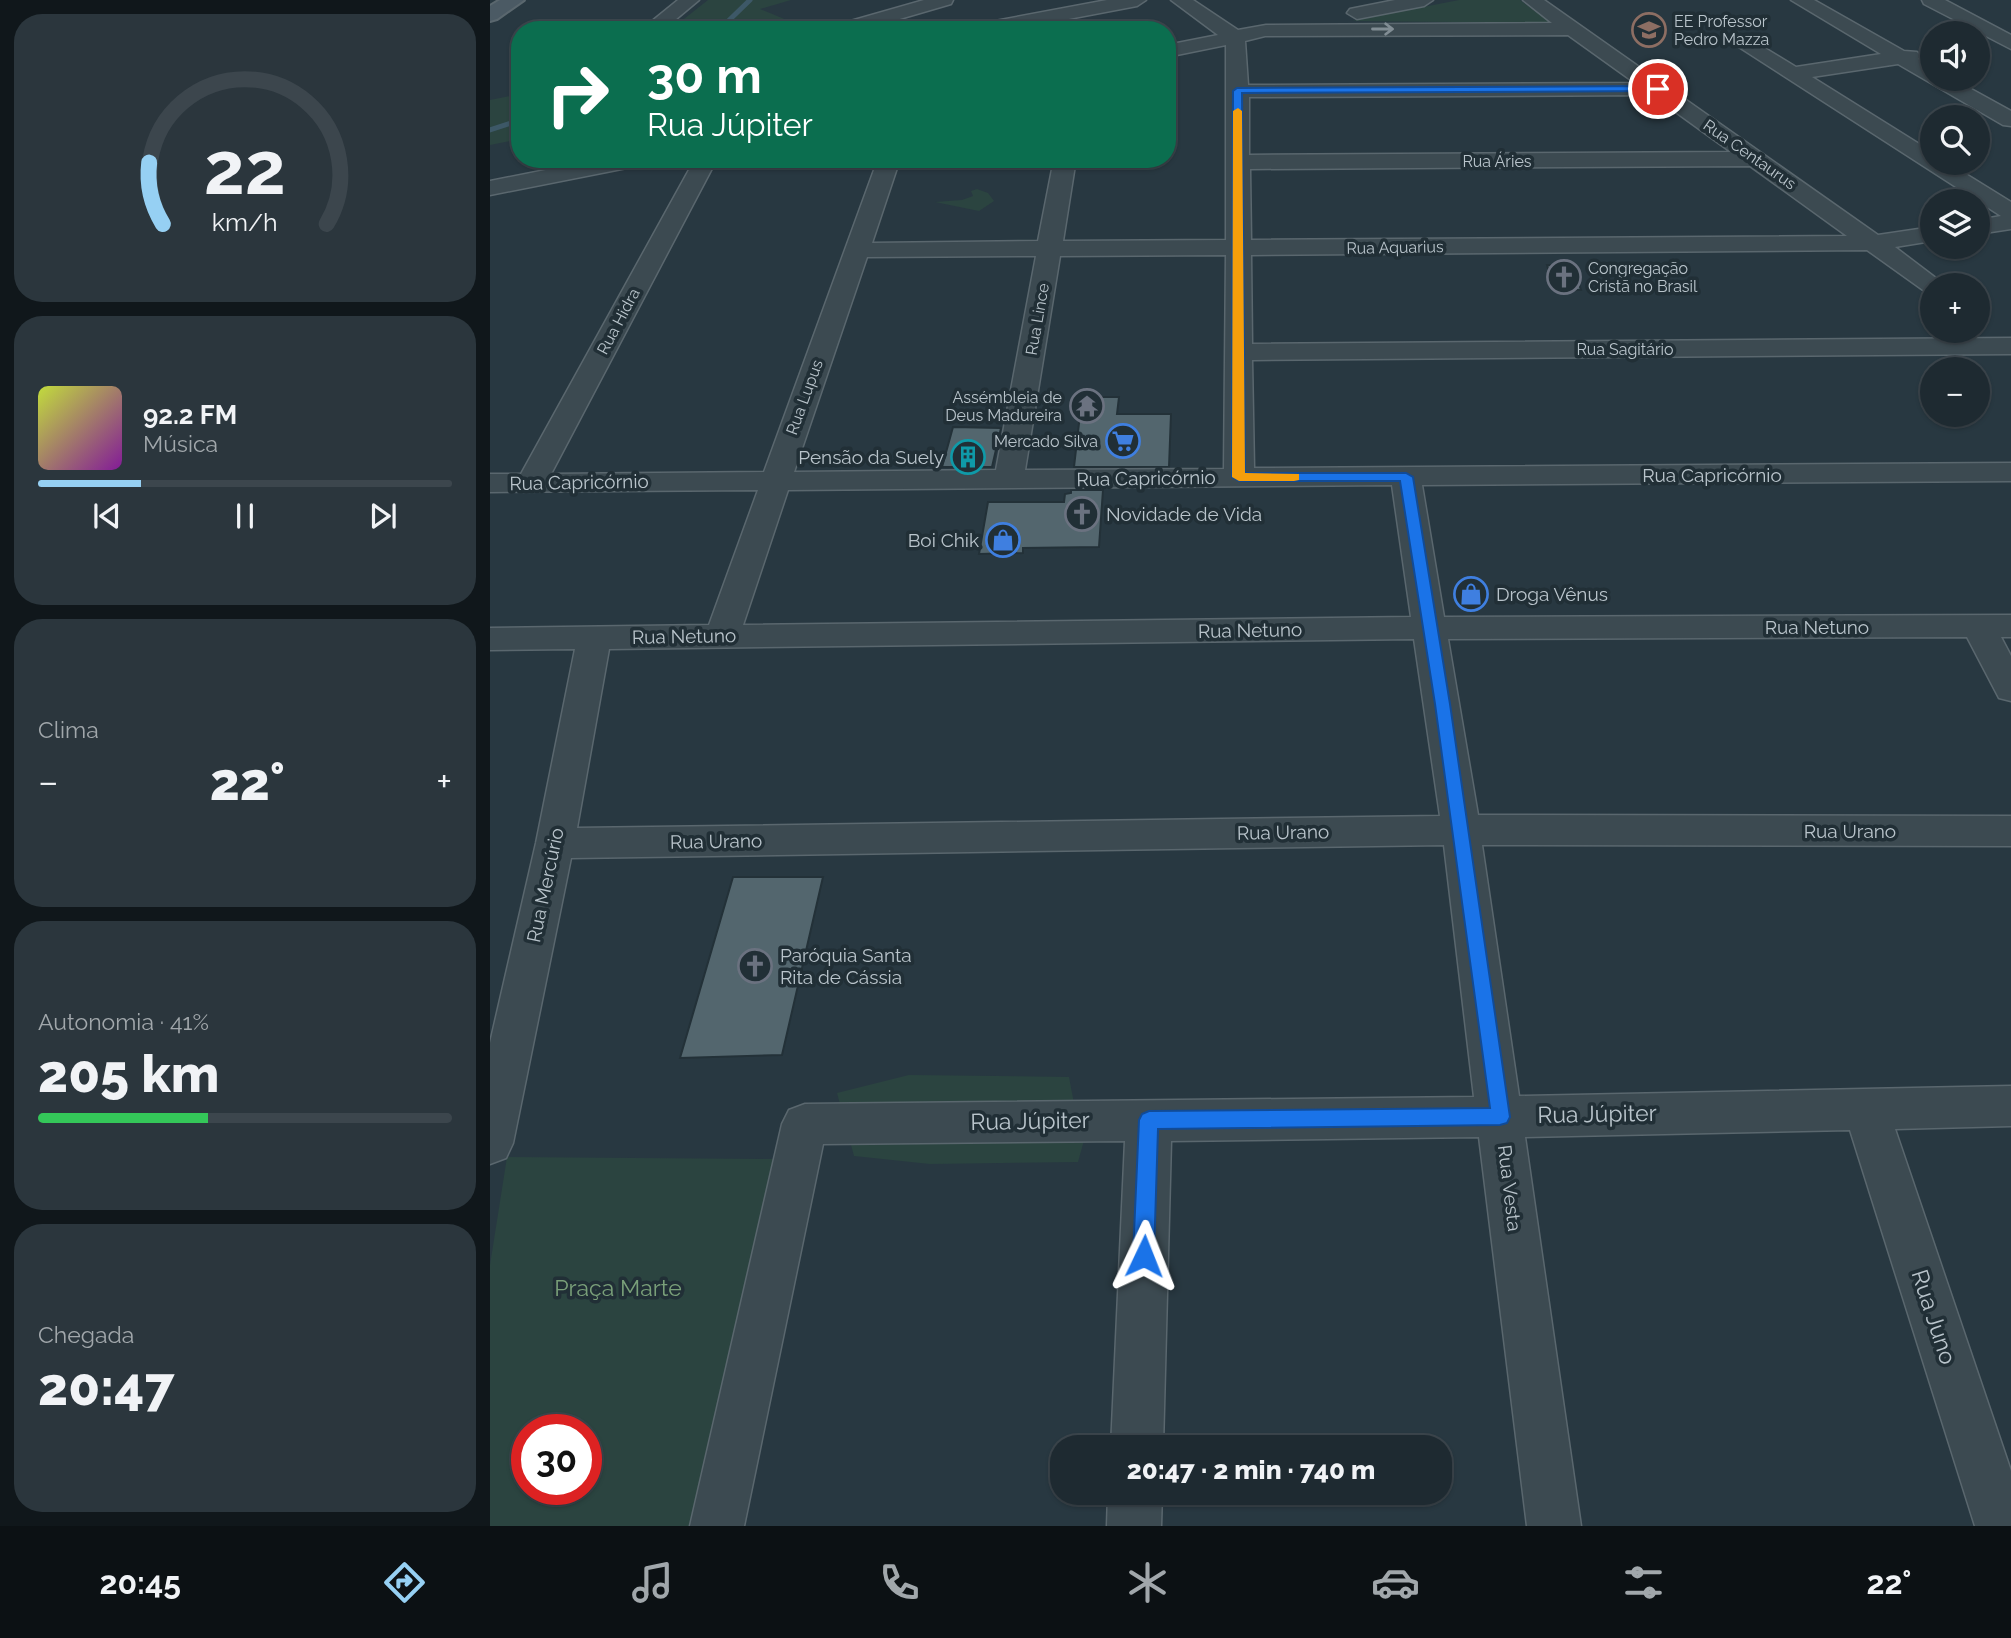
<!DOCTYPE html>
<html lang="pt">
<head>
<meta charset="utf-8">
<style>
  body { margin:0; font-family:Raleway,sans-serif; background:#2b363d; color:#f1f3f6; height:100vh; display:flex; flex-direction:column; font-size:26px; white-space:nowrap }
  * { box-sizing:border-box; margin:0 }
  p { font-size:23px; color:#a1a7ab }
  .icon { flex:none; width:38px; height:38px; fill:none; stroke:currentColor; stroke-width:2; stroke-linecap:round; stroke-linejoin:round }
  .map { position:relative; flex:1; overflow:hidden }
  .sheet { display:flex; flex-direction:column; gap:14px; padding:14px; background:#10171b; width:490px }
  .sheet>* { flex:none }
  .hud { position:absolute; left:21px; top:21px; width:665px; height:147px; border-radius:28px; box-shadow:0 2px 5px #0004,0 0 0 2px #3c464d; background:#0b6e4f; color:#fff; overflow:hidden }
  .buttons { position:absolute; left:1430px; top:21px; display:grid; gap:14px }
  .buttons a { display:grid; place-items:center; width:70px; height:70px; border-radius:50%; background:#1e2a31; box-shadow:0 2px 5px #0004,0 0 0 2px #3c464d; font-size:35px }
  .speed { position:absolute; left:21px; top:1414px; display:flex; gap:14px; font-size:35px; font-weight:700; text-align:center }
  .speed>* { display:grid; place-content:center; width:91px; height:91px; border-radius:50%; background:#1e2a31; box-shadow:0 2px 5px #0004,0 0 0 2px #3c464d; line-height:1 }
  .speed .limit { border:10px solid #d22; background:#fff; color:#111 }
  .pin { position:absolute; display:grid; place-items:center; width:60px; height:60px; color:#fff; margin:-30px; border:4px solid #fff; border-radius:50%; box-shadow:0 2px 7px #0007 }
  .me { position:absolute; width:77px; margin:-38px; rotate:2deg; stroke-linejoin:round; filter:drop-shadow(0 0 5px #0008) }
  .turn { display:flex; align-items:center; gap:24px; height:147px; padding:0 21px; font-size:32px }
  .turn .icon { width:91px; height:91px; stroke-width:2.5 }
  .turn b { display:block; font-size:49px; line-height:60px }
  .big { font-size:52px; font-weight:800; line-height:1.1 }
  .sheet .widget { flex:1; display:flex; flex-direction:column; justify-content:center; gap:10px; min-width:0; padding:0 24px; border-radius:28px; background:#2b363d }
  .sheet .dial { align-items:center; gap:0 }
  .dial svg { height:182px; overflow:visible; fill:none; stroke:#3c464d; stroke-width:7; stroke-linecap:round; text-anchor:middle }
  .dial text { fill:#f1f3f6; stroke:none }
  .song { display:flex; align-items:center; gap:21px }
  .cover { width:84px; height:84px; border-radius:10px; background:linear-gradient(135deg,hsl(70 70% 55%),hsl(290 70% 35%)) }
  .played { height:7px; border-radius:4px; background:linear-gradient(90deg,#96d0f3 25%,#3c464d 25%) }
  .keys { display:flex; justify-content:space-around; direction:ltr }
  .heat { display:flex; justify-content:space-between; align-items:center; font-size:38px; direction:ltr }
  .charge { height:10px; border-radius:5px; background:linear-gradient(90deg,#34c759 41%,#3c464d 0) }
  .trip { position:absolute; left:560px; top:1435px; width:402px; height:70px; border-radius:28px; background:#1e2a31; box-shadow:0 2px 5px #0004,0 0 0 2px #3c464d; font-weight:800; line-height:70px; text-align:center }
  .dock { display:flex; height:112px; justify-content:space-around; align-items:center; background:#0c1114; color:#a1a7ab }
  .dock .icon { width:49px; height:49px }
  .dock .active { color:#96d0f3 }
  .dock b { font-size:32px; color:#f1f3f6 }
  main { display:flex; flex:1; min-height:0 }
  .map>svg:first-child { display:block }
</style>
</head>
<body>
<main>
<section class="sheet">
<div class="widget dial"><svg viewBox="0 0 100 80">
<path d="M14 69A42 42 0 1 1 86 69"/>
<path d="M14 69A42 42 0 0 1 8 42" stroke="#96d0f3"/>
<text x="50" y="56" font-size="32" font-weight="700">22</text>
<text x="50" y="72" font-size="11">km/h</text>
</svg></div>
<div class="widget">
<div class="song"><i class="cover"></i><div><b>92.2 FM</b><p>Música</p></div></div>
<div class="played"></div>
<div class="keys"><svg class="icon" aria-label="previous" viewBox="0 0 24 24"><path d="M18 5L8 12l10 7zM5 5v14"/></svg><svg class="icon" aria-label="pause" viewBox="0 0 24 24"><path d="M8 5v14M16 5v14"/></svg><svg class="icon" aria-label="next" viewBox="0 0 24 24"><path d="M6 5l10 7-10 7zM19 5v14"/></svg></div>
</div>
<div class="widget"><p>Clima</p>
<div class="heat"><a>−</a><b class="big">22°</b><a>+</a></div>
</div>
<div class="widget"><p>Autonomia · 41%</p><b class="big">205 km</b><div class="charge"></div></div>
<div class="widget"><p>Chegada</p><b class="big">20:47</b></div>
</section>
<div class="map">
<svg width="1521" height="1526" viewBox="0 0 1521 1526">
  <rect width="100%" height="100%" fill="#283841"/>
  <g fill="#2b4440" fill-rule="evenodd">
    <path d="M218,0H301L270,9L321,30H180Z"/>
    <path d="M969,0H1030L1061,23L862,21Z"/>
    <path d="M30,94V139L0,145V100Z"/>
    <path d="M487,189L498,193L504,201L489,211L445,202L472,200L483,196L481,191Z"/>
    <path d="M419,1075L579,1077L586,1114L598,1126L588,1162L440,1164L364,1156L347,1093Z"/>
    <path d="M17,1157L288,1159L207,1526H0V1265ZM37,1430H96V1489H37Z"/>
  </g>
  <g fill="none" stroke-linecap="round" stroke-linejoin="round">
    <g stroke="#3d5867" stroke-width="5">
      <path d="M229,30L260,0"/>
      <path d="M0,130L30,120"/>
    </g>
  </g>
  <g fill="#53666e" stroke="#233138" stroke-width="2">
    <path d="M1057,265L1083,266L1091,290H1064Z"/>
    <path d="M592,397H629L627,414H681L679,467H584Z"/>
    <path d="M463,427L511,428L502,467H452Z"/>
    <path d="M581,490H613L609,547L533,548V553L489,554L498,502H574L575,494L581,493Z"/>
    <path d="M243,877H333L292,1055L190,1058Z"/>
  </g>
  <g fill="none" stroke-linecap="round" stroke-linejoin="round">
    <g stroke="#5a676e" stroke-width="3">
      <g id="minor">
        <path d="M188,0H209L173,30H151Z"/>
        <path d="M434,0H463L461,4L372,30H340L343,26Z"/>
        <path d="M617,0H656L647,6L521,30H479L489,24Z"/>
        <path d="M681,0H703L748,30L776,25L1062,23L1033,0H1054L1388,235L1442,227V241L1405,247L1455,285H1442V293L1433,290L1377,250L761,255L762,344L1521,338V354L762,360L764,468L1521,463V481L932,485L954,617L1521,615V637H1511L1521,656V701L1509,698L1477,637L958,639L988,815L1521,816V846L992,845L1029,1096L1521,1086V1126L1405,1129L1521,1471V1526H1485L1360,1130L1035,1137L1091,1526H1037L989,1137L681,1141L673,1447H621L635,1141L333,1144L254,1526H200L292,1124L299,1110L315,1104L984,1097L954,845L81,858L23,1143L16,1158L0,1164V1043L46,843L85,649L0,650V628L219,625L268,490L0,492V474H31L205,159H227L61,474L274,472L388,159H410L382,243L548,241L564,159H586L573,241L736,240V45L677,57V45L728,35ZM1078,35L1145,83L758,85L755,41L775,36ZM1162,95L1241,152L759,155V97ZM1260,166L1357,236L761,240L760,169ZM736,255L734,469L535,470L570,256ZM546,256L506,470L304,472L377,257ZM902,485L921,617L253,625L298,490ZM924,639L950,816L87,828L119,649Z"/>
        <path d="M905,0H943L934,6L867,19L857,13L860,9Z"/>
        <path d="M1301,0H1324L1414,51L1427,52L1430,56L1428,59L1442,67V79H1463L1521,111V126L1513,125L1408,64L1322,77L1442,152V163H1458L1521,202V229L1488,234V220L1511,216L1238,40L1241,36H1255L1306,67L1391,54Z"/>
        <path d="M1432,0H1455L1521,35V49L1434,4Z"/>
        <path d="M111,159H158L155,164L147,166L0,195V181Z"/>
        <path d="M618,1493H672L671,1526H617Z"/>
      </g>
    </g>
    <g stroke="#5a676e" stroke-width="4">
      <path id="secondary" d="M10,0H34L7,19L0,21V6Z"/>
    </g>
    <use href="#minor" fill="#3c4a51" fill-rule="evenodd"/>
    <use href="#secondary" fill="#4b5a64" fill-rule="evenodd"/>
  </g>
  <defs><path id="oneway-shaft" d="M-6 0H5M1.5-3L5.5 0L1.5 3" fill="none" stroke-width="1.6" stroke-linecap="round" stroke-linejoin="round" transform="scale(1.75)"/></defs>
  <use stroke="#818d94" href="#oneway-shaft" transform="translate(893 29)"/>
  <path fill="#1a73e8" stroke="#114b97" stroke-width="2" d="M1168,86L1173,89L1171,91L752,93L755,473H916L923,477L960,704L1020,1117L1017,1123L1010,1125L668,1129L664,1256L661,1263L654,1266L646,1263L643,1256L649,1120L652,1114L659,1111L1000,1108L945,704L910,481H749L742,477L743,91L747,88Z"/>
  <path fill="#f59e0b" d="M748,108L752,111L755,473L809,474V480L804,481H749L742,477L743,111Z"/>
  <defs>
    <g id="school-ring" transform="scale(1.75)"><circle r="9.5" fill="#212f36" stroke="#8d6e63" stroke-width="1.5"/><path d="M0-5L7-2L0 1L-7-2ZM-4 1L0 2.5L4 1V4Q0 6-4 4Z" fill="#8d6e63"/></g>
    <g id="church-ring" transform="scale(1.75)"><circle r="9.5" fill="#212f36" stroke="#6b7280" stroke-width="1.5"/><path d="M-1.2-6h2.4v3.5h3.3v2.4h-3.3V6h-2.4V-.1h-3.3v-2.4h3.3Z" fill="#6b7280"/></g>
    <g id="temple-ring" transform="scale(1.75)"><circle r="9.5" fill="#212f36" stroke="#6b7280" stroke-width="1.5"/><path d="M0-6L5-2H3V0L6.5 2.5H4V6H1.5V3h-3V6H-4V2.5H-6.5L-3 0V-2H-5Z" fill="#6b7280"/></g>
    <g id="supermarket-ring" transform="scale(1.75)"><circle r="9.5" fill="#212f36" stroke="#3f7fe0" stroke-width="1.5"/><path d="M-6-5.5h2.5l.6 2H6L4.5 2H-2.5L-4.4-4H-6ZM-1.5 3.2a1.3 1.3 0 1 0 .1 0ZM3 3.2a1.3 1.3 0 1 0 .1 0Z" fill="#3f7fe0"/></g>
    <g id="building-ring" transform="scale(1.75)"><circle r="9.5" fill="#212f36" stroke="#0f9aa8" stroke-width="1.5"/><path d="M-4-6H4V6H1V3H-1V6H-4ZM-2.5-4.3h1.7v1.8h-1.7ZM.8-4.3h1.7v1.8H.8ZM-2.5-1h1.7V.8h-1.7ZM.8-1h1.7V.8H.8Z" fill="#0f9aa8"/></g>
    <g id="shop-ring" transform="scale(1.75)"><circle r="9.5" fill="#212f36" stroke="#3f7fe0" stroke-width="1.5"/><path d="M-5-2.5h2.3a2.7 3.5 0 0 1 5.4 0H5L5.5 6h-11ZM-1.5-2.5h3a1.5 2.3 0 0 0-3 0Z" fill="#3f7fe0"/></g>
  </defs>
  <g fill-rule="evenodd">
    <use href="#school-ring" x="1159" y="30"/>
    <use href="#church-ring" x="1074" y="277"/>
    <use href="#temple-ring" x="597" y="406"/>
    <use href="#supermarket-ring" x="633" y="441"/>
    <use href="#building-ring" x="478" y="457"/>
    <use href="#church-ring" x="592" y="514"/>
    <use href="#shop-ring" x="513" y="540"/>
    <use href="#shop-ring" x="981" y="594"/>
    <use href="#church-ring" x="265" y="966"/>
  </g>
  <g text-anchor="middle" stroke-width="7" stroke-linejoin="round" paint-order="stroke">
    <g font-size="16" fill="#b9c4cb" stroke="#212f36" text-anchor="start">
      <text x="1184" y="27">EE Professor<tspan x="1184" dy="18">Pedro Mazza</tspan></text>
      <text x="1098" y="274">Congregação<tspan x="1098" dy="18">Cristã no Brasil</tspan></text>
      <text x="572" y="403" text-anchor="end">Assémbleia de<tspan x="572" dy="18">Deus Madureira</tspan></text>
      <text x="608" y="447" text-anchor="end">Mercado Silva</text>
    </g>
    <g font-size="16" fill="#b9c4cb" stroke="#212f36">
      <text transform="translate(1260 154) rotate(35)" y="6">Rua Centaurus</text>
      <text x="1007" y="167">Rua Áries</text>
      <text transform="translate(905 247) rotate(-1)" y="6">Rua Aquarius</text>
      <text transform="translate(547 319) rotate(-80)" y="6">Rua Lince</text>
      <text transform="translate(128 321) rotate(-62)" y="6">Rua Hidra</text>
      <text x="1135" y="355">Rua Sagitário</text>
      <text transform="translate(314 397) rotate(-70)" y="6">Rua Lupus</text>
    </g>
    <g font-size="19" fill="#b9c4cb" stroke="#212f36" text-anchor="start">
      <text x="454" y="464" text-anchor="end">Pensão da Suely</text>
      <text x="616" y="521">Novidade de Vida</text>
      <text x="489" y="547" text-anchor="end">Boi Chik</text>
      <text x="1006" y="601">Droga Vênus</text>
      <text x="290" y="962">Paróquia Santa<tspan x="290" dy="22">Rita de Cássia</tspan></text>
    </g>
    <g font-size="19" fill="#b9c4cb" stroke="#212f36">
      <text x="1222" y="482">Rua Capricórnio</text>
      <text transform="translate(656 478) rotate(-1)" y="7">Rua Capricórnio</text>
      <text transform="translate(89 482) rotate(-1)" y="7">Rua Capricórnio</text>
      <text x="1327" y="634">Rua Netuno</text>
      <text transform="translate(760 630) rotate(-1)" y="7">Rua Netuno</text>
      <text transform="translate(194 636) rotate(-1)" y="7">Rua Netuno</text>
      <text x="1360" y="838">Rua Urano</text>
      <text transform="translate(793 832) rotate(-1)" y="7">Rua Urano</text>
      <text transform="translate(226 841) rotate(-1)" y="7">Rua Urano</text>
      <text transform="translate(55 885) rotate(-78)" y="7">Rua Mercúrio</text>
      <text transform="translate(1020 1188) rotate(83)" y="7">Rua Vesta</text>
    </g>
    <g font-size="23" fill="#b9c4cb" stroke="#212f36">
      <text transform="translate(1107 1114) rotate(-1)" y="8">Rua Júpiter</text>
      <text transform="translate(540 1121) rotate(-1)" y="8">Rua Júpiter</text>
      <text transform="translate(1444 1317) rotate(72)" y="8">Rua Juno</text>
    </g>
    <g font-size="23" fill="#799f79" stroke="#212f36">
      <text x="128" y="1296">Praça Marte</text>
    </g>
  </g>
</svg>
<div class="buttons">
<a><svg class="icon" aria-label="sound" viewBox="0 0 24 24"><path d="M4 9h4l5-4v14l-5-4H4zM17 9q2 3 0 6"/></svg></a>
<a><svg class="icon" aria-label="search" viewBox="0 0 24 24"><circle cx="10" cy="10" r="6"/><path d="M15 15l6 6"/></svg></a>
<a><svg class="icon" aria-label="layers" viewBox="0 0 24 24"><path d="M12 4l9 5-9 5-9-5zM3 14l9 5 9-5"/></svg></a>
<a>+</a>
<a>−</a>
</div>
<div class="speed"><div class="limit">30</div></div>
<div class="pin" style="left:1168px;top:89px;background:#d93025"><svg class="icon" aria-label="arrive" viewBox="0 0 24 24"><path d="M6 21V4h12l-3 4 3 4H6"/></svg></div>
<svg class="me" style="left:654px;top:1256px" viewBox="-20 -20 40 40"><path d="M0-17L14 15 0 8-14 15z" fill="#1a73e8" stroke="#fff" stroke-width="4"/></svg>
<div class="trip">20:47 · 2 min · 740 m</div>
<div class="hud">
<div class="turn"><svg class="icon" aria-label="right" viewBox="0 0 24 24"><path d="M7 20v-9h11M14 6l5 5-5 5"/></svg><div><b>30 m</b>Rua Júpiter</div></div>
</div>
</div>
</main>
<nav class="dock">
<b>20:45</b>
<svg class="icon active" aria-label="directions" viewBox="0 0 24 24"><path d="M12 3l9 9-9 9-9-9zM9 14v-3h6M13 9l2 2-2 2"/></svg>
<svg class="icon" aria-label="music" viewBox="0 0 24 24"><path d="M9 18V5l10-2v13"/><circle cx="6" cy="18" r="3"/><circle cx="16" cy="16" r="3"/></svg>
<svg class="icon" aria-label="phone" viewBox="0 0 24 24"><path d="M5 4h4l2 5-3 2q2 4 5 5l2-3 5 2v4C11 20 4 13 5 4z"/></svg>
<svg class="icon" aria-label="climate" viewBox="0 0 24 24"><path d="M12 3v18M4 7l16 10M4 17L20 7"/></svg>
<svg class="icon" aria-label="car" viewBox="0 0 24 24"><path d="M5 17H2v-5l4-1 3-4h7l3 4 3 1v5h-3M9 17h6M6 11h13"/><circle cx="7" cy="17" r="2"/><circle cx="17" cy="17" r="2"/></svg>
<svg class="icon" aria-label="filters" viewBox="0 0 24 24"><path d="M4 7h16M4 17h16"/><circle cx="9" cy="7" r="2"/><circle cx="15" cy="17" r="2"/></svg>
<b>22°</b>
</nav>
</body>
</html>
